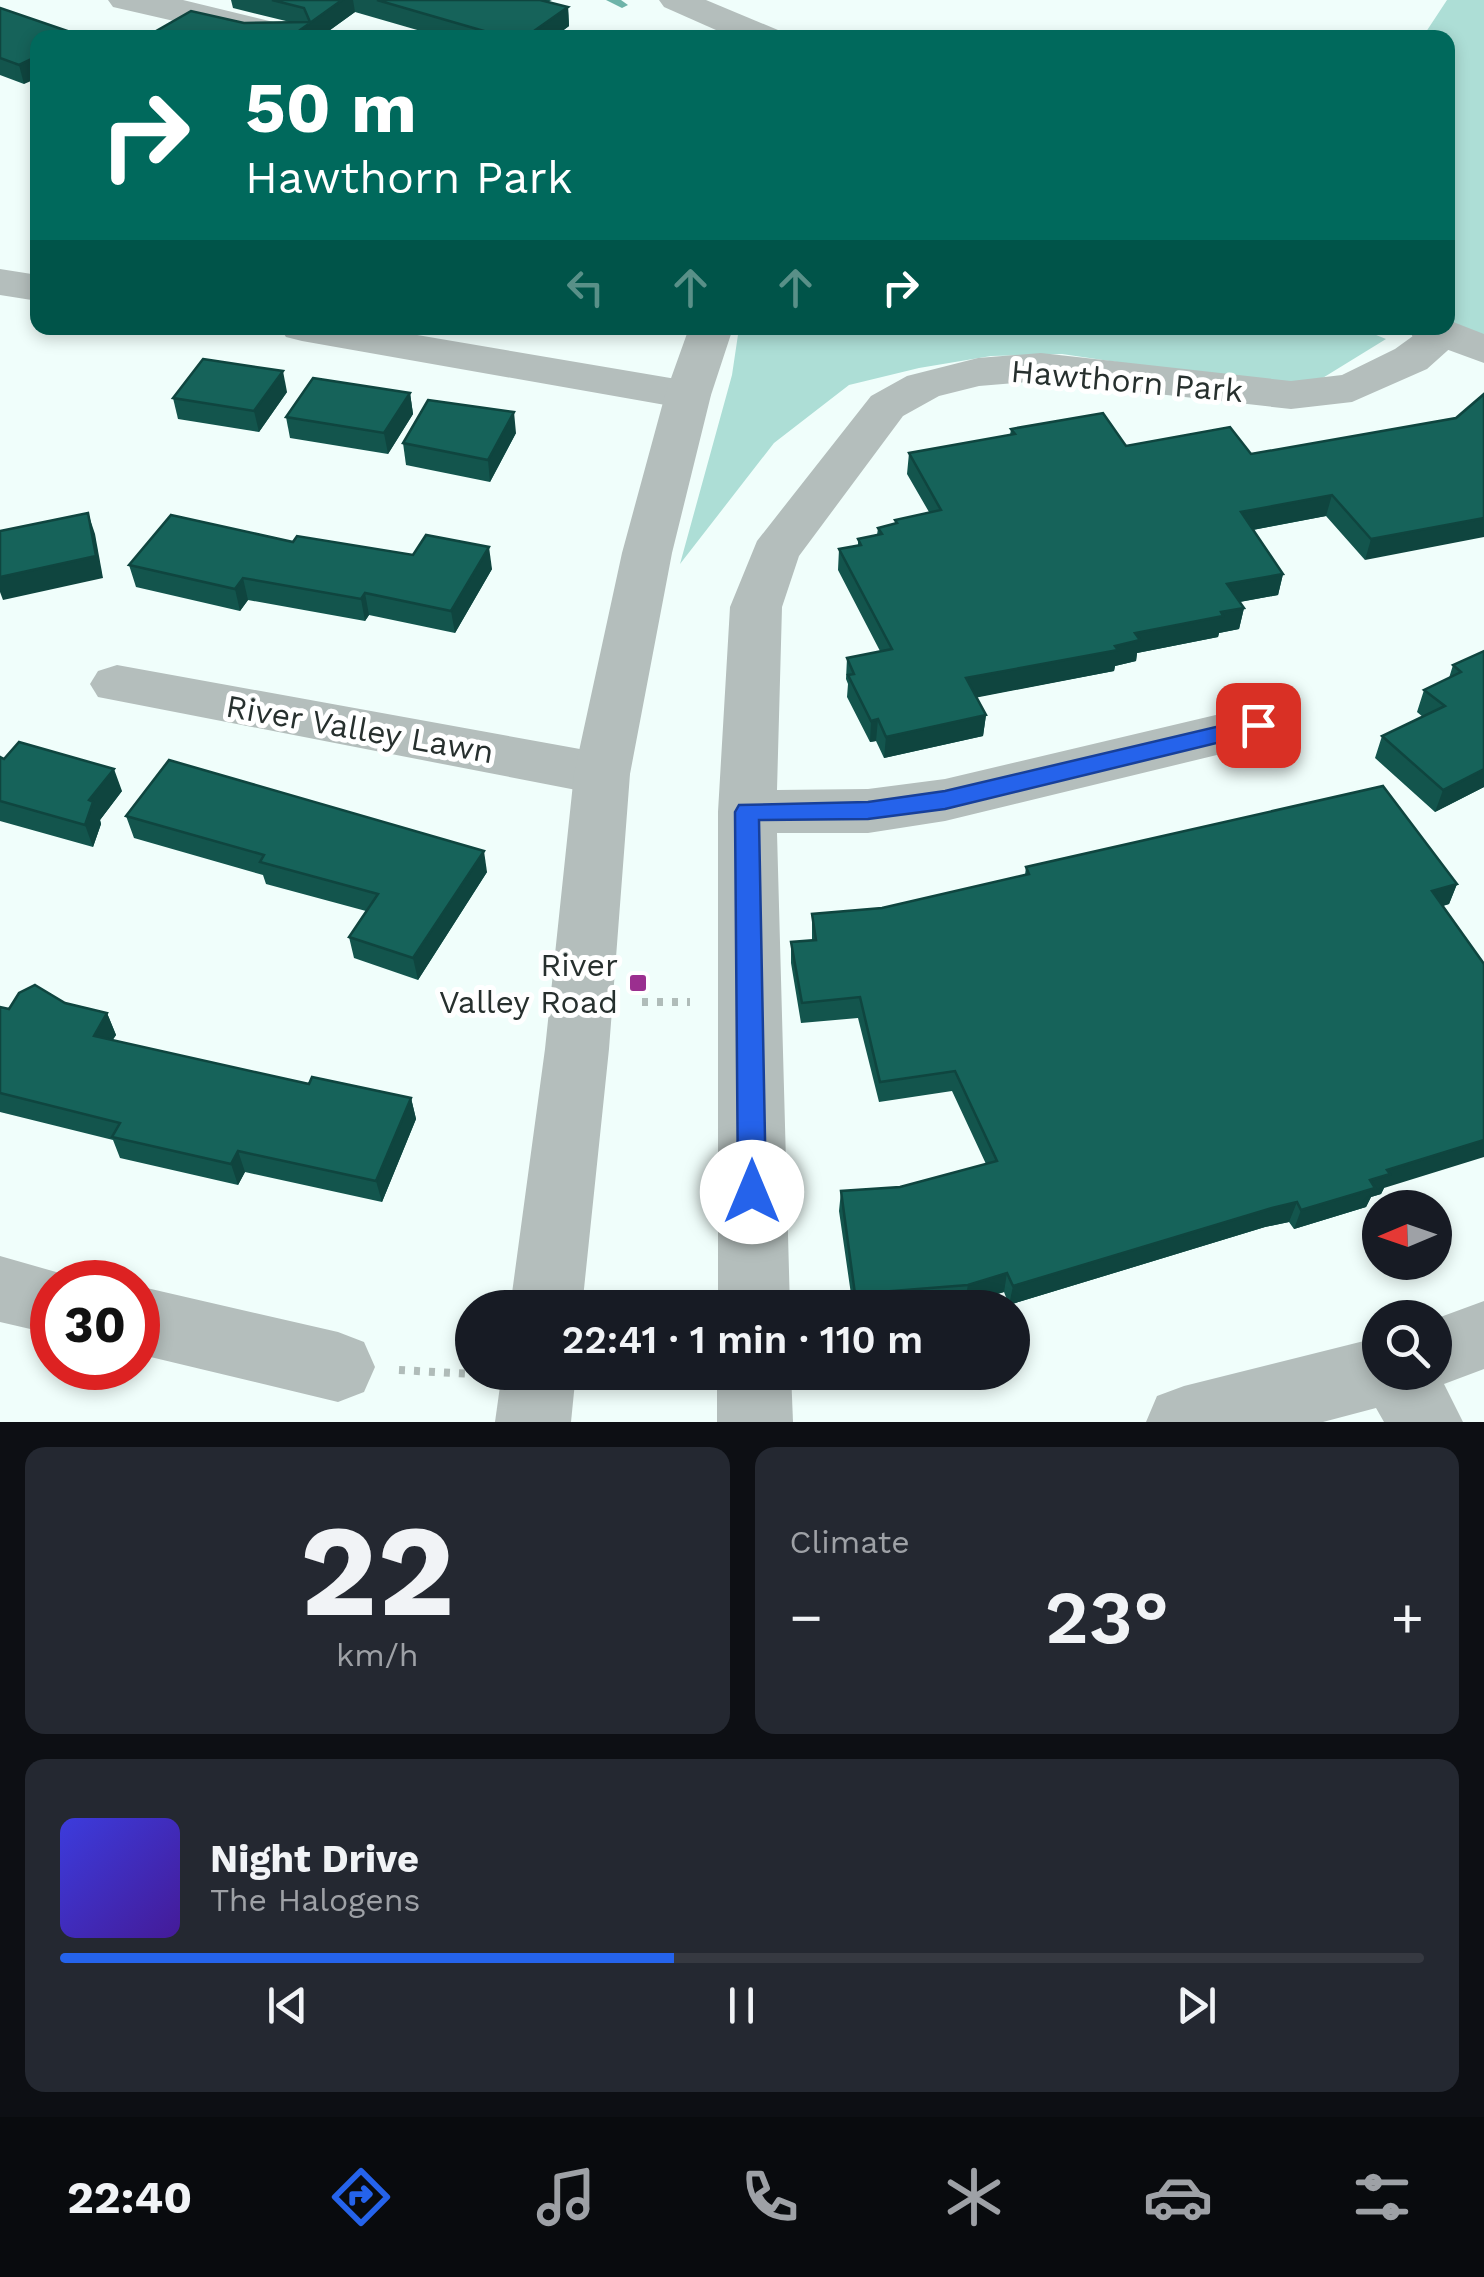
<!DOCTYPE html>
<html lang="en">
<head>
<meta charset="utf-8">
<style>
  body { margin:0; font-family:"Work Sans",sans-serif; background:#242831; color:#f1f3f6; height:100vh; display:flex; flex-direction:column; font-size:38px; white-space:nowrap }
  * { box-sizing:border-box; margin:0 }
  p { font-size:32px; color:#9ea1a6 }
  .icon { flex:none; width:55px; height:55px; fill:none; stroke:currentColor; stroke-width:2; stroke-linecap:round; stroke-linejoin:round }
  .map { position:relative; height:1422px; overflow:hidden }
  .details { display:flex; flex-direction:column; gap:25px; padding:25px; background:#0d0f14; flex:1 }
  .details>* { flex:none }
  .guide { position:absolute; left:30px; top:30px; width:1425px; height:305px; border-radius:20px; box-shadow:0 5px 15px #0003; background:#00695c; color:#fff; overflow:hidden }
  .needle { width:65px; rotate:268deg }
  .controls { position:absolute; left:1362px; top:1190px; display:grid; gap:20px }
  .controls a { display:grid; place-items:center; width:90px; height:90px; border-radius:50%; background:#171b24; box-shadow:0 5px 15px #0003; font-size:50px }
  .speed { position:absolute; left:30px; top:1260px; display:flex; gap:20px; font-size:50px; font-weight:700; text-align:center }
  .speed>* { display:grid; place-content:center; width:130px; height:130px; border-radius:50%; background:#171b24; box-shadow:0 5px 15px #0003; line-height:1 }
  .speed .limit { border:15px solid #d22; background:#fff; color:#111 }
  .pin { position:absolute; display:grid; place-items:center; width:85px; height:85px; color:#fff; margin:-42px; border-radius:20px; box-shadow:0 5px 15px #0006 }
  .me { position:absolute; width:110px; margin:-55px; rotate:0deg; stroke-linejoin:round; filter:drop-shadow(0 0 8px #0008) }
  .turn { display:flex; align-items:center; gap:35px; height:210px; padding:0 50px; font-size:45px }
  .turn .icon { width:130px; height:130px; stroke-width:2.5 }
  .turn b { display:block; font-size:70px; line-height:85px }
  .lanes { display:flex; align-items:center; height:95px; padding:0 50px; background:#0003; justify-content:center; gap:50px; direction:ltr }
  .lanes .off { opacity:.35 }
  .big { font-size:75px; font-weight:600; line-height:1.1 }
  .details .widget { flex:1; display:flex; flex-direction:column; justify-content:center; gap:15px; min-width:0; padding:0 35px; border-radius:20px; background:#242831 }
  .details .dial { align-items:center; gap:0 }
  .dial b { font-size:130px; line-height:1 }
  .song { display:flex; align-items:center; gap:30px }
  .cover { width:120px; height:120px; border-radius:15px; background:linear-gradient(135deg,hsl(240 70% 55%),hsl(260 70% 35%)) }
  .played { height:10px; border-radius:5px; background:linear-gradient(90deg,#2563eb 45%,#363941 45%) }
  .keys { display:flex; justify-content:space-around; direction:ltr }
  .heat { display:flex; justify-content:space-between; align-items:center; font-size:55px; direction:ltr }
  .details .tiles { flex:1; display:grid; gap:25px; grid-template-columns:1fr 1fr }
  .widget:last-child { grid-column:span 2 }
  .trip { position:absolute; left:455px; top:1290px; width:575px; height:100px; border-radius:50px; background:#171b24; box-shadow:0 5px 15px #0003; font-weight:600; line-height:100px; text-align:center }
  .menu { display:flex; height:160px; justify-content:space-around; align-items:center; background:#090b0e; color:#9ea1a6 }
  .menu .icon { width:70px; height:70px }
  .menu .on { color:#2563eb }
  .menu b { font-size:45px; color:#f1f3f6 }
  .map>svg:first-child { display:block }
</style>
</head>
<body>
<div class="map">
<svg width="1484" height="1422" viewBox="0 0 1484 1422">
  <rect width="100%" height="100%" fill="#f0fefb"/>
  <g fill="#added6">
    <path d="M1447,0H1484V345L1438,328H1448V38H1422Z"/>
    <path d="M739,328H1359L1386,339L1321,379L1267,384L1062,354L991,356L919,368L849,385L774,443L680,564L732,375Z"/>
  </g>
  <g fill="none" stroke-linecap="round" stroke-linejoin="round">
    <path fill="#6eb4a9" fill-rule="evenodd" d="M606,0H621L628,5L622,8Z"/>
    <g stroke="#b0bcb9" stroke-width="8" stroke-dasharray="6 9" stroke-linecap="butt">
      <path d="M642,1002H690"/>
      <path d="M399,1370L472,1374"/>
    </g>
    <g fill="#b4bebc" fill-rule="evenodd">
      <path d="M108,0H183L306,30L311,38H248L113,7Z"/>
      <path d="M0,269L38,275V301L0,295Z"/>
      <path d="M1448,322L1460,325L1466,334L1427,369L1352,402L1291,409L1041,381L979,386L939,396L903,416L799,556L782,607L777,790L868,789L945,779L1258,705L1278,711L1286,725L1278,739L1258,745L945,821L868,833H777L790,1308H718V812L730,607L757,541L871,396L907,376L978,358L1041,353L1291,381L1342,375L1395,349L1424,328H1448Z"/>
      <path d="M280,328H376L688,381L704,385L711,395L704,405L688,409L302,341L286,337Z"/>
      <path d="M117,665L602,753L622,759L630,774L622,789L602,795L98,697L90,684L98,671Z"/>
      <path d="M0,1256L77,1278L80,1282H52V1334L0,1322Z"/>
      <path d="M138,1286L338,1332L364,1342L375,1367L364,1392L338,1402L138,1354Z"/>
      <path d="M1484,1301V1369L1444,1384L1463,1422H1384L1376,1408L1323,1422H1146L1157,1396L1184,1386L1380,1337V1372H1435V1319Z"/>
      <path d="M717,1372H791L793,1422H717Z"/>
    </g>
    <g fill="#b4bebc" fill-rule="evenodd">
      <path d="M659,0H706L778,30L783,38H734L664,7Z"/>
      <path d="M1448,320L1484,334V363L1413,337L1407,328H1448Z"/>
      <path d="M689,328H733L711,395L672,553L630,774L609,1049L582,1308H510L545,1049L574,774L622,553L665,395Z"/>
      <path d="M502,1372H576L571,1422H495Z"/>
    </g>
  </g>
  <g fill="#13554d">
    <path d="M231,0H552L547,2L568,7L569,26L553,38H445L355,12L319,38H289L244,23L290,22L233,8Z"/>
    <path d="M0,8L79,35V38H38L24,84L0,75Z"/>
    <path d="M287,392L259,432L178,419L173,398Z"/>
    <path d="M410,393L413,414L388,454L290,438L286,417Z"/>
    <path d="M1456,418L1365,560L1326,516L1253,530L1283,574L1278,595L1240,602L1244,608L1239,629L1219,633L1218,637L1137,653L1136,661L1115,666L1114,671L976,697L986,715L983,736L884,758L876,741L870,742L847,697L848,684L846,679L847,658L880,651L838,570L839,549L858,546V539L877,535L878,528L895,524V520L929,512L907,474L909,453L1010,435L1011,429L1126,446L1251,454Z"/>
    <path d="M516,433L490,482L406,465L403,443Z"/>
    <path d="M293,542L492,569L455,633L369,615L365,621L248,600L240,611L136,587L129,565Z"/>
    <path d="M1484,651V787L1435,812L1375,758L1382,736L1423,717L1417,712L1424,690L1449,678L1453,665Z"/>
    <path d="M0,757L122,791L100,820L101,824L93,847L0,821Z"/>
    <path d="M126,816L487,872L418,980L354,958L349,937L366,911L266,884L263,875L134,838Z"/>
    <path d="M1026,867L1457,884L1449,904L1443,906L1384,1188L1381,1194L1371,1197L1366,1207L1294,1229L1289,1222L1265,1227L1009,1305L1004,1292L964,1304L921,1308H853L839,1211L841,1191L900,1187L986,1164L952,1091L879,1102L858,1018L801,1023L791,963V942L812,941V914L882,908L1025,875Z"/>
    <path d="M65,1003L107,1013L116,1035L112,1040L309,1084L411,1098L416,1119L382,1202L245,1172L238,1185L120,1158L113,1140L0,1112V1007L9,1009Z"/>
  </g>
  <g fill="#0f453f">
    <path d="M342,0H353L355,12L319,38H289Z"/>
    <path d="M568,7L569,26L553,38H524Z"/>
    <path d="M38,56V78L24,84L19,65Z"/>
    <path d="M283,371L287,392L259,432L254,411Z"/>
    <path d="M410,393L413,414L388,454L384,433Z"/>
    <path d="M514,412L516,433L490,482L488,460Z"/>
    <path d="M1332,495L1326,516L1236,533L1241,512Z"/>
    <path d="M88,513L95,534L103,578L3,600L0,592V577Z"/>
    <path d="M1484,518V537L1365,560L1371,539Z"/>
    <path d="M489,547L492,569L455,633L451,611Z"/>
    <path d="M1283,574L1278,595L1222,605L1227,584Z"/>
    <path d="M243,578L248,600L240,611L235,589Z"/>
    <path d="M365,593L369,615L365,621L361,599Z"/>
    <path d="M1244,608L1239,629L1219,633L1218,637L1137,653L1136,661L1115,666L1114,671L964,700L966,678L1135,633Z"/>
    <path d="M986,715L983,736L884,758L886,737Z"/>
    <path d="M878,719L876,741L870,742L871,721Z"/>
    <path d="M114,769L122,791L100,820L101,824L93,847L85,825L89,800Z"/>
    <path d="M1484,769V787L1435,812L1443,790Z"/>
    <path d="M484,851L487,872L418,980L413,958Z"/>
    <path d="M1457,884L1449,904L1424,911L1432,891Z"/>
    <path d="M107,1013L116,1035L102,1057L94,1036Z"/>
    <path d="M411,1098L416,1119L382,1202L376,1181Z"/>
    <path d="M1484,1140V1157L1384,1188L1381,1194L1371,1197L1366,1207L1294,1229L1301,1210L1370,1180L1387,1170Z"/>
    <path d="M238,1151L245,1172L238,1185L231,1164Z"/>
    <path d="M1297,1202L1289,1222L1265,1227L1009,1305L1013,1286L1272,1208Z"/>
    <path d="M1007,1273L1004,1292L964,1304L968,1285Z"/>
  </g>
  <g fill="#16635a" stroke="#0f453f" stroke-width="2.5">
    <path d="M272,0H342L289,38H144L191,11L244,23L310,22L304,8Z"/>
    <path d="M377,0H540L568,7L524,38H508Z"/>
    <path d="M0,8L79,35L75,38H38V56L19,65L0,58Z"/>
    <path d="M203,359L283,371L254,411L173,398Z"/>
    <path d="M313,378L410,393L384,433L286,417Z"/>
    <path d="M1484,394V518L1371,539L1332,495L1241,512L1283,574L1227,584L1244,608L1221,612L1223,616L1135,633L1140,640L1115,646L1118,650L966,678L986,715L886,737L878,719L871,721L848,675L854,674L847,658L892,649L839,549L861,545L858,539L882,534L878,528L897,523L895,520L941,510L909,453L1015,434L1011,429L1103,413L1126,446L1230,427L1251,454L1456,418Z"/>
    <path d="M428,400L514,412L488,460L403,443Z"/>
    <path d="M88,513L96,556L0,577V531Z"/>
    <path d="M171,515L293,542L297,536L413,555L426,535L489,547L451,611L365,593L361,599L243,578L235,589L129,565Z"/>
    <path d="M1484,651V769L1443,790L1382,736L1445,706L1424,690L1461,672L1453,665Z"/>
    <path d="M19,742L114,769L89,800L93,802L85,825L0,801V757L4,759Z"/>
    <path d="M169,760L484,851L413,958L349,937L378,894L260,862L264,855L126,816Z"/>
    <path d="M1383,786L1457,884L1432,891L1484,964V1140L1387,1170L1390,1174L1370,1180L1375,1188L1301,1210L1297,1202L1272,1208L1013,1286L1007,1273L968,1285L855,1294L841,1191L900,1187L997,1161L955,1071L880,1082L860,997L802,1003L791,942L816,940L812,914L882,908L1029,874L1026,867Z"/>
    <path d="M35,985L65,1003L107,1013L94,1036L309,1084L312,1077L411,1098L376,1181L238,1151L231,1164L112,1137L120,1123L0,1093V1007L9,1009L19,993Z"/>
  </g>
  <path fill="#2563eb" stroke="#184099" stroke-width="2.5" d="M1258,717L1269,725L1266,731L945,809L868,819L759,820L766,1192L762,1201L752,1205L742,1201L738,1192L735,812L739,805L868,802L945,791Z"/>
  <rect fill="#9b2f8f" stroke="#fff" stroke-width="4" x="628" y="973" width="20" height="20" rx="5"/>
  <g text-anchor="middle" stroke-width="10" stroke-linejoin="round" paint-order="stroke">
    <g font-size="32" fill="#27302e" stroke="#fff">
      <text transform="translate(1127 381) rotate(5)" y="11">Hawthorn Park</text>
      <text transform="translate(360 729) rotate(10)" y="11">River Valley Lawn</text>
    </g>
    <g font-size="32" fill="#27302e" stroke="#fff" text-anchor="end">
      <text x="618" y="976">River<tspan x="618" dy="37">Valley Road</tspan></text>
    </g>
  </g>
</svg>
<div class="controls">
<a><svg class="needle" viewBox="-14 -14 28 28"><path d="M0-13l5 13h-10z" fill="#e53935"/><path d="M0 13l5-13h-10z" fill="#9ea1a6"/></svg></a>
<a><svg class="icon" aria-label="search" viewBox="0 0 24 24"><circle cx="10" cy="10" r="6"/><path d="M15 15l6 6"/></svg></a>
</div>
<div class="speed"><div class="limit">30</div></div>
<div class="pin" style="left:1258px;top:725px;background:#d93025"><svg class="icon" aria-label="arrive" viewBox="0 0 24 24"><path d="M6 21V4h12l-3 4 3 4H6"/></svg></div>
<svg class="me" style="left:752px;top:1192px" viewBox="-20 -20 40 40"><circle r="19" fill="#fff"/><path d="M0-13L10 11 0 6-10 11z" fill="#2563eb"/></svg>
<div class="trip">22:41 · 1 min · 110 m</div>
<div class="guide">
<div class="turn"><svg class="icon" aria-label="right" viewBox="0 0 24 24"><path d="M7 20v-9h11M14 6l5 5-5 5"/></svg><div><b>50 m</b>Hawthorn Park</div></div>
<div class="lanes"><svg class="icon off" aria-label="left" viewBox="0 0 24 24"><path d="M17 20v-9H6M10 6l-5 5 5 5"/></svg><svg class="icon off" aria-label="ahead" viewBox="0 0 24 24"><path d="M12 20V5M6 11l6-6 6 6"/></svg><svg class="icon off" aria-label="ahead" viewBox="0 0 24 24"><path d="M12 20V5M6 11l6-6 6 6"/></svg><svg class="icon" aria-label="right" viewBox="0 0 24 24"><path d="M7 20v-9h11M14 6l5 5-5 5"/></svg></div>
</div>
</div>
<section class="details">
<div class="tiles">
<div class="widget dial"><b>22</b><p>km/h</p></div>
<div class="widget"><p>Climate</p>
<div class="heat"><a>−</a><b class="big">23°</b><a>+</a></div>
</div>
<div class="widget">
<div class="song"><i class="cover"></i><div><b>Night Drive</b><p>The Halogens</p></div></div>
<div class="played"></div>
<div class="keys"><svg class="icon" aria-label="previous" viewBox="0 0 24 24"><path d="M18 5L8 12l10 7zM5 5v14"/></svg><svg class="icon" aria-label="pause" viewBox="0 0 24 24"><path d="M8 5v14M16 5v14"/></svg><svg class="icon" aria-label="next" viewBox="0 0 24 24"><path d="M6 5l10 7-10 7zM19 5v14"/></svg></div>
</div>
</div>
</section>
<nav class="menu">
<b>22:40</b>
<svg class="icon on" aria-label="directions" viewBox="0 0 24 24"><path d="M12 3l9 9-9 9-9-9zM9 14v-3h6M13 9l2 2-2 2"/></svg>
<svg class="icon" aria-label="music" viewBox="0 0 24 24"><path d="M9 18V5l10-2v13"/><circle cx="6" cy="18" r="3"/><circle cx="16" cy="16" r="3"/></svg>
<svg class="icon" aria-label="phone" viewBox="0 0 24 24"><path d="M5 4h4l2 5-3 2q2 4 5 5l2-3 5 2v4C11 20 4 13 5 4z"/></svg>
<svg class="icon" aria-label="climate" viewBox="0 0 24 24"><path d="M12 3v18M4 7l16 10M4 17L20 7"/></svg>
<svg class="icon" aria-label="car" viewBox="0 0 24 24"><path d="M5 17H2v-5l4-1 3-4h7l3 4 3 1v5h-3M9 17h6M6 11h13"/><circle cx="7" cy="17" r="2"/><circle cx="17" cy="17" r="2"/></svg>
<svg class="icon" aria-label="filters" viewBox="0 0 24 24"><path d="M4 7h16M4 17h16"/><circle cx="9" cy="7" r="2"/><circle cx="15" cy="17" r="2"/></svg>
</nav>
</body>
</html>
